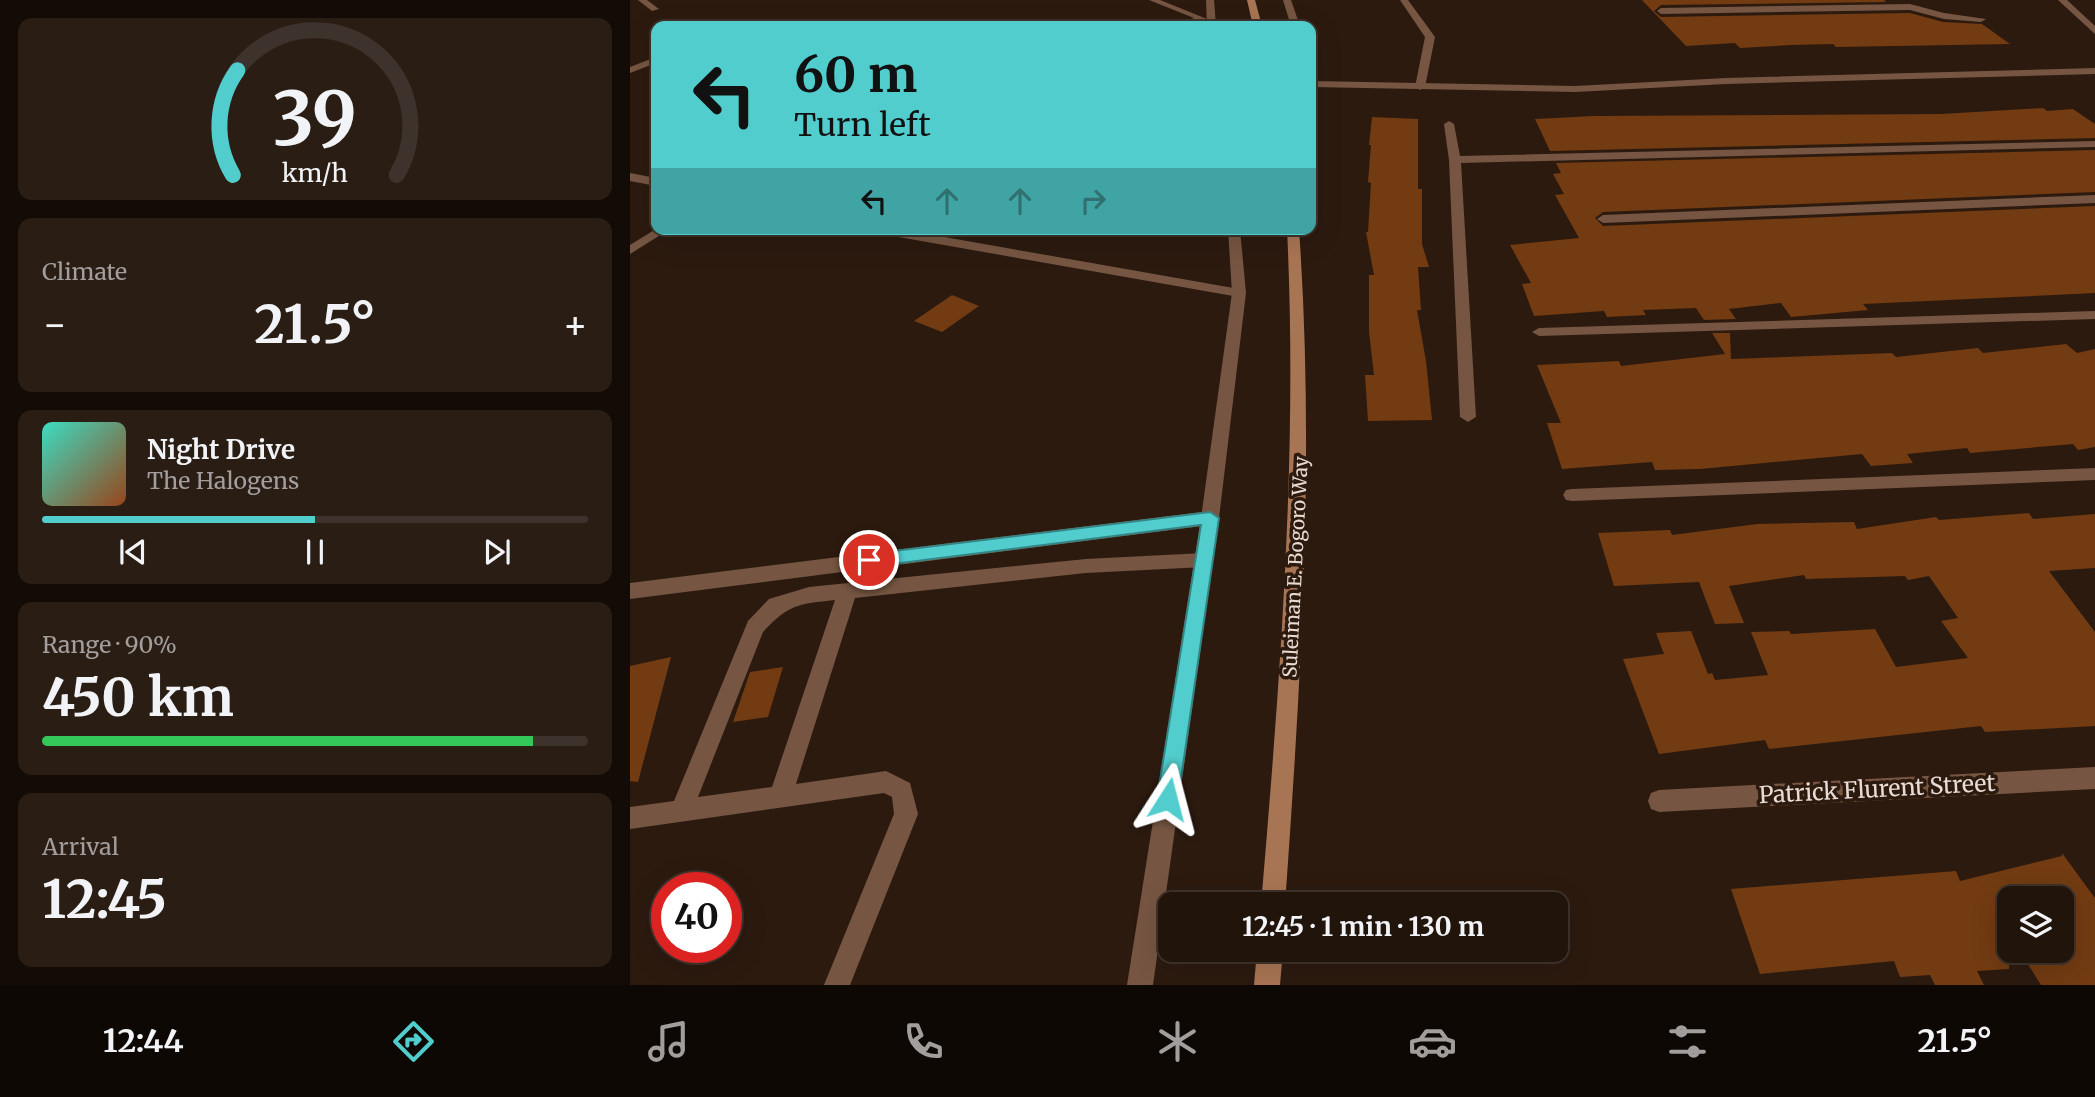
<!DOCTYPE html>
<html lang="en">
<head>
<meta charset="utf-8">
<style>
  body { margin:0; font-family:Merriweather,serif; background:#291d14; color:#f1f3f6; height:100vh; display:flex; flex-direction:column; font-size:26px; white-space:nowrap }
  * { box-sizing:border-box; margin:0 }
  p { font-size:23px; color:#a29e9d }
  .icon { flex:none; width:38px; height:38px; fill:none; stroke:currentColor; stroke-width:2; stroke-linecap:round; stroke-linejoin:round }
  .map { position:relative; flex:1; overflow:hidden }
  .side { display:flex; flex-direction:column; gap:18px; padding:18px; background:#120b06; width:630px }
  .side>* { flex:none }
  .hud { position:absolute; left:21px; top:21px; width:665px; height:214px; border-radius:14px; box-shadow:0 7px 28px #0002,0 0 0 2px #3e332c; background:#52cdcd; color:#111; overflow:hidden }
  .controls { position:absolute; left:1367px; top:886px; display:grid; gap:14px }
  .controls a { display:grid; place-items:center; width:77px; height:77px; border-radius:14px; background:#21140b; box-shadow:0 7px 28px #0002,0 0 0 2px #3e332c; font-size:35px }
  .speed { position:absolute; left:21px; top:872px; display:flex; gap:14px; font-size:35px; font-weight:700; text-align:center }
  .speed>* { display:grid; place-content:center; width:91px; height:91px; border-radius:50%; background:#21140b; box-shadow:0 7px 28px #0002,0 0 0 2px #3e332c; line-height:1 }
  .speed .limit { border:10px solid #d22; background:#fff; color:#111 }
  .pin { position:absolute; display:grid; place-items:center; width:60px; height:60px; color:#fff; margin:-30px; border:4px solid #fff; border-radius:50%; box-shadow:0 2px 7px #0007 }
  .me { position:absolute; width:77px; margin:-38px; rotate:9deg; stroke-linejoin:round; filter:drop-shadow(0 0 5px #0008) }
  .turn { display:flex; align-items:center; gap:24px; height:147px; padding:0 28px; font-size:32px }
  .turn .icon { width:91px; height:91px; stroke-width:2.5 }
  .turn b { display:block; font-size:49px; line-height:60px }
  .lanes { display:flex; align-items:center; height:66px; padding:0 28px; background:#0003; justify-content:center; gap:35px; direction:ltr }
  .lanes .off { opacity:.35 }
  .big { font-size:52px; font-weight:700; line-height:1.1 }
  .side .card { flex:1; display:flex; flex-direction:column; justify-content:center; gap:10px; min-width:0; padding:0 24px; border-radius:14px; background:#291d14 }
  .side .dial { align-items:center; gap:0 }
  .dial svg { height:182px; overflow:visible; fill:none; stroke:#3e332c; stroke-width:7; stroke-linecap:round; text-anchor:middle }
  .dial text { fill:#f1f3f6; stroke:none }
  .song { display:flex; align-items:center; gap:21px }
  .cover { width:84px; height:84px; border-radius:10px; background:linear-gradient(135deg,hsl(170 70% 55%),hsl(20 70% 35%)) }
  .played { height:7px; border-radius:4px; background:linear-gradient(90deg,#52cdcd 50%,#3e332c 50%) }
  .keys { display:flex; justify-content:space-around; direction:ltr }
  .heat { display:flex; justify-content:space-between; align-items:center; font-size:38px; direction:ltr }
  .charge { height:10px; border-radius:5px; background:linear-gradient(90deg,#34c759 90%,#3e332c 0) }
  .trip { position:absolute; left:528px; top:892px; width:410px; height:70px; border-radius:14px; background:#21140b; box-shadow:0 7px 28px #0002,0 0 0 2px #3e332c; font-weight:700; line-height:70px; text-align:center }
  .tab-bar { display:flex; height:112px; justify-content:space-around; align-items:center; background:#0d0804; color:#a29e9d }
  .tab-bar .icon { width:49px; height:49px }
  .tab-bar .on { color:#52cdcd }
  .tab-bar b { font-size:32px; color:#f1f3f6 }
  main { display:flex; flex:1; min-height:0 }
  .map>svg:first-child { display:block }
</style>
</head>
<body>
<main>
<section class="side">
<div class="card dial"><svg viewBox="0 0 100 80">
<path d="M14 69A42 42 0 1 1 86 69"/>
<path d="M14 69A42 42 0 0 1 16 23" stroke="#52cdcd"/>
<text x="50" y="56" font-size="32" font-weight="700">39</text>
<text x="50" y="72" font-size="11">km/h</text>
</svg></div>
<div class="card"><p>Climate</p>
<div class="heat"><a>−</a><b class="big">21.5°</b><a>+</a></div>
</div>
<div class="card">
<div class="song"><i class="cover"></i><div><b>Night Drive</b><p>The Halogens</p></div></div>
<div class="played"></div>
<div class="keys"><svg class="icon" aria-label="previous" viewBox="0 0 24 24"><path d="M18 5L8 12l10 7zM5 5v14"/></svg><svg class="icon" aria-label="pause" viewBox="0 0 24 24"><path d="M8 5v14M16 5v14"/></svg><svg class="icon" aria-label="next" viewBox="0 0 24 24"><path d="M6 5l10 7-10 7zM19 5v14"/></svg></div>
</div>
<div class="card"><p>Range · 90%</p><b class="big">450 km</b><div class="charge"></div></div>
<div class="card"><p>Arrival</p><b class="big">12:45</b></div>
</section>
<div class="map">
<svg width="1465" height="985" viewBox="0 0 1465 985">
  <rect width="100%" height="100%" fill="#2c1a0f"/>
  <g fill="#723b12">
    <path d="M1012,0H1254L1256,2L1031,5L1024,11L1031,17L1280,13L1313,22L1352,24L1380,44L1206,47L1203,44L1161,45L1110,48L1105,43L1056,46Z"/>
    <path d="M1413,108L1417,111L1443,109L1465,124V138L920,151L905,119L964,116L1311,114Z"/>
    <path d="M742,117L788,119V189H792V244L799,267H788L791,310H787L796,361L802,420L738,421L735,375H744L739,332V275H744L736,232H738L741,183L738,182L741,145H739Z"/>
    <path d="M1465,150V192L973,212L965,218L973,226L1465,206V293L1233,304L1238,310L1161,317L1151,303L1099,309L1106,319L1074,320L1066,308L1013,310L1016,315L977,317L974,311L904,316L892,284L901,283L880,245L949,238L925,195L934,194L923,174L931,173L926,163Z"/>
    <path d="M322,295L349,306L312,332L284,321Z"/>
    <path d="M1082,333H1100L1101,359L1262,353L1266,357L1348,348L1353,353L1436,344L1447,353L1465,349V447L1448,450L1443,444L1340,453L1337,448L1277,454L1283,463L1241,466L1232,454L1070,469L1025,470L1022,462L932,469L917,423H931L907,365L989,361L991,366L1095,354Z"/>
    <path d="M1399,513L1403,519L1465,514V568L1419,571L1465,632V726L1355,732L1351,726L1139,749L1135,740L1029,754L993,659L1034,654L1026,633L1061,631L1078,674L1082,673L1085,680L1138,675L1121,632L1159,631L1161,634L1245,629L1266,667L1338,658L1311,621L1328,618L1299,576L1278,580L1275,576L1176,579L1174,575L1099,586L1114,623L1085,624L1069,582L984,586L968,533L1040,530L1042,535L1127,524L1224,522L1227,529L1306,517L1309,520Z"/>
    <path d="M41,657L8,782L0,781V666Z"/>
    <path d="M153,667L138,717L103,722L120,672Z"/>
    <path d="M1432,853L1465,898V985H1411L1389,950H1432V898H1379V969L1347,971L1354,985H1305L1300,975L1270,977L1264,961L1130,974L1101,889L1326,871L1330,881L1432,856Z"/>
  </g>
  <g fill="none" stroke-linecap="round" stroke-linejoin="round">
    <g fill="#765642" fill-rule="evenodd">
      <path d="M8,0H17L29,9L22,11Z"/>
      <path d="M519,0H530L577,19L553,26H540L564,18Z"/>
      <path d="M26,229H40L0,254V245Z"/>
    </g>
    <g fill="#765642" fill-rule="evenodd">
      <path d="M653,0H661L670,26H661Z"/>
      <path d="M770,0H778L805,37L795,87L790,90L785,87L795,37Z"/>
      <path d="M1428,0H1437L1465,26V34Z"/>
      <path d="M1280,4L1314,13L1356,19L1351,22L1314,19L1280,10L1031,14L1027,11L1031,8Z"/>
      <path d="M26,57V63L0,73V67Z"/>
      <path d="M819,121L824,124L830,156L1465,141V147L831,163L846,417L838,422L830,417L819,160L814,124Z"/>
      <path d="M0,173L26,178V186L0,181Z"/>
      <path d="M1465,195V203L973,223L967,219L973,215Z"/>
      <path d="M240,229H269L609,289L616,293L609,297L246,233Z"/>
      <path d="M1465,311V319L909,336L902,332L909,328Z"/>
      <path d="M1465,468V480L942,501L936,500L933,495L936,490L942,489Z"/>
      <path d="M580,511L586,513L589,518L586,523L580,525L0,599V583Z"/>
      <path d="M574,553L581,555L583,560L581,565L574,567L456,573L225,598L166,784L256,771L280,783L288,814L220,985H194L264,814L262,797L254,793L0,829V807L44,801L118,621L139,599L179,587L456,559ZM205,600L142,787L68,797L133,632C159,604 168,604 205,600Z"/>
      <path d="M1465,767V789L1029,812L1021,809L1018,801L1021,793L1029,790Z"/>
    </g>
    <g fill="#765642" fill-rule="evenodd">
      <path d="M576,0H584L586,26H577Z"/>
      <path d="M1465,68V74L1096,84L945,92L681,87V81L945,86L1096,78Z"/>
      <path d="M598,229H610L616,293L589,518L523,985H497L571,518L602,293Z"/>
    </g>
    <g fill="#a87554" fill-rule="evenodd">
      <path d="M617,0H625L632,26H623Z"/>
      <path d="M657,229H669C685,455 671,679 655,905H631C650,679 668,456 657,229Z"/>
      <path d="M627,950H653L650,985H624Z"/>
    </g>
  </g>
  <path fill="#52cdcd" stroke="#358585" stroke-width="2" d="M580,512L589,518L548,799L545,806L538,809L530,806L527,799L571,525L239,567L233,565L231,560L233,556L239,554Z"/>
  <g text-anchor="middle" stroke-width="7" stroke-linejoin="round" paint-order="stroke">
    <g font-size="19" fill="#e8dbd4" stroke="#2c1a0f">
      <text transform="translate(665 567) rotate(-87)" y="7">Suleiman E. Bogoro Way</text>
    </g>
    <g font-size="23" fill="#e8dbd4" stroke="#2c1a0f">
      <text transform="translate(1247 789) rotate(-3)" y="8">Patrick Flurent Street</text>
    </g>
  </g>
</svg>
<div class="controls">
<a><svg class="icon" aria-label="layers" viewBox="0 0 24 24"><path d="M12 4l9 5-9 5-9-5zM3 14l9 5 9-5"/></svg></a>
</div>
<div class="speed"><div class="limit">40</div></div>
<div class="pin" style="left:239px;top:560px;background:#d93025"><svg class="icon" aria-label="arrive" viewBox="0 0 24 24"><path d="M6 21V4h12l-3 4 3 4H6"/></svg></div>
<svg class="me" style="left:538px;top:799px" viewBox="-20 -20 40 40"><path d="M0-17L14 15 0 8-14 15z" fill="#52cdcd" stroke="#fff" stroke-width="4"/></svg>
<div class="trip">12:45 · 1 min · 130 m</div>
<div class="hud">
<div class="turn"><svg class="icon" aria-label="left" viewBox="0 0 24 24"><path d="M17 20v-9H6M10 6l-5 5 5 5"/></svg><div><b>60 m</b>Turn left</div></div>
<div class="lanes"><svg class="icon" aria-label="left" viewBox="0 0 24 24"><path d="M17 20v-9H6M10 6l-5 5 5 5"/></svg><svg class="icon off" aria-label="ahead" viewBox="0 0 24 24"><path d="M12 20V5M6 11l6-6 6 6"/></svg><svg class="icon off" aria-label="ahead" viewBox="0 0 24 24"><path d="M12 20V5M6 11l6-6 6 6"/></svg><svg class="icon off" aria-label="right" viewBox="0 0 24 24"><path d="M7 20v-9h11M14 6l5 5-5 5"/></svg></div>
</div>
</div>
</main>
<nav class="tab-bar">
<b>12:44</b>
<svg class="icon on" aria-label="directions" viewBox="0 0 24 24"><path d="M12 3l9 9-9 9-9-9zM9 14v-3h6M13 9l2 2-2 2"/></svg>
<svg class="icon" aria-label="music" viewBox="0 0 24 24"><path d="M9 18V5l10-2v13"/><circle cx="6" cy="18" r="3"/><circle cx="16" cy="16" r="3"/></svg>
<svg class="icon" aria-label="phone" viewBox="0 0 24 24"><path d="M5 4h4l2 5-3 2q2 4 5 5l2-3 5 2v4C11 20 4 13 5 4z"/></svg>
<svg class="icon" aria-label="climate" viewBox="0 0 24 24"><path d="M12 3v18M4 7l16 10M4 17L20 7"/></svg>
<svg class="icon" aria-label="car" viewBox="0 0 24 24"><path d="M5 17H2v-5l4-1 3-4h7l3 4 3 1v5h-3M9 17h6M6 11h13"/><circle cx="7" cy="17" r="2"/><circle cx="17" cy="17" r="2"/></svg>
<svg class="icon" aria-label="filters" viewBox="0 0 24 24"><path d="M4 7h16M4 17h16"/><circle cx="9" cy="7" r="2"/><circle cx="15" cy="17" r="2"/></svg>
<b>21.5°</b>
</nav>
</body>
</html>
